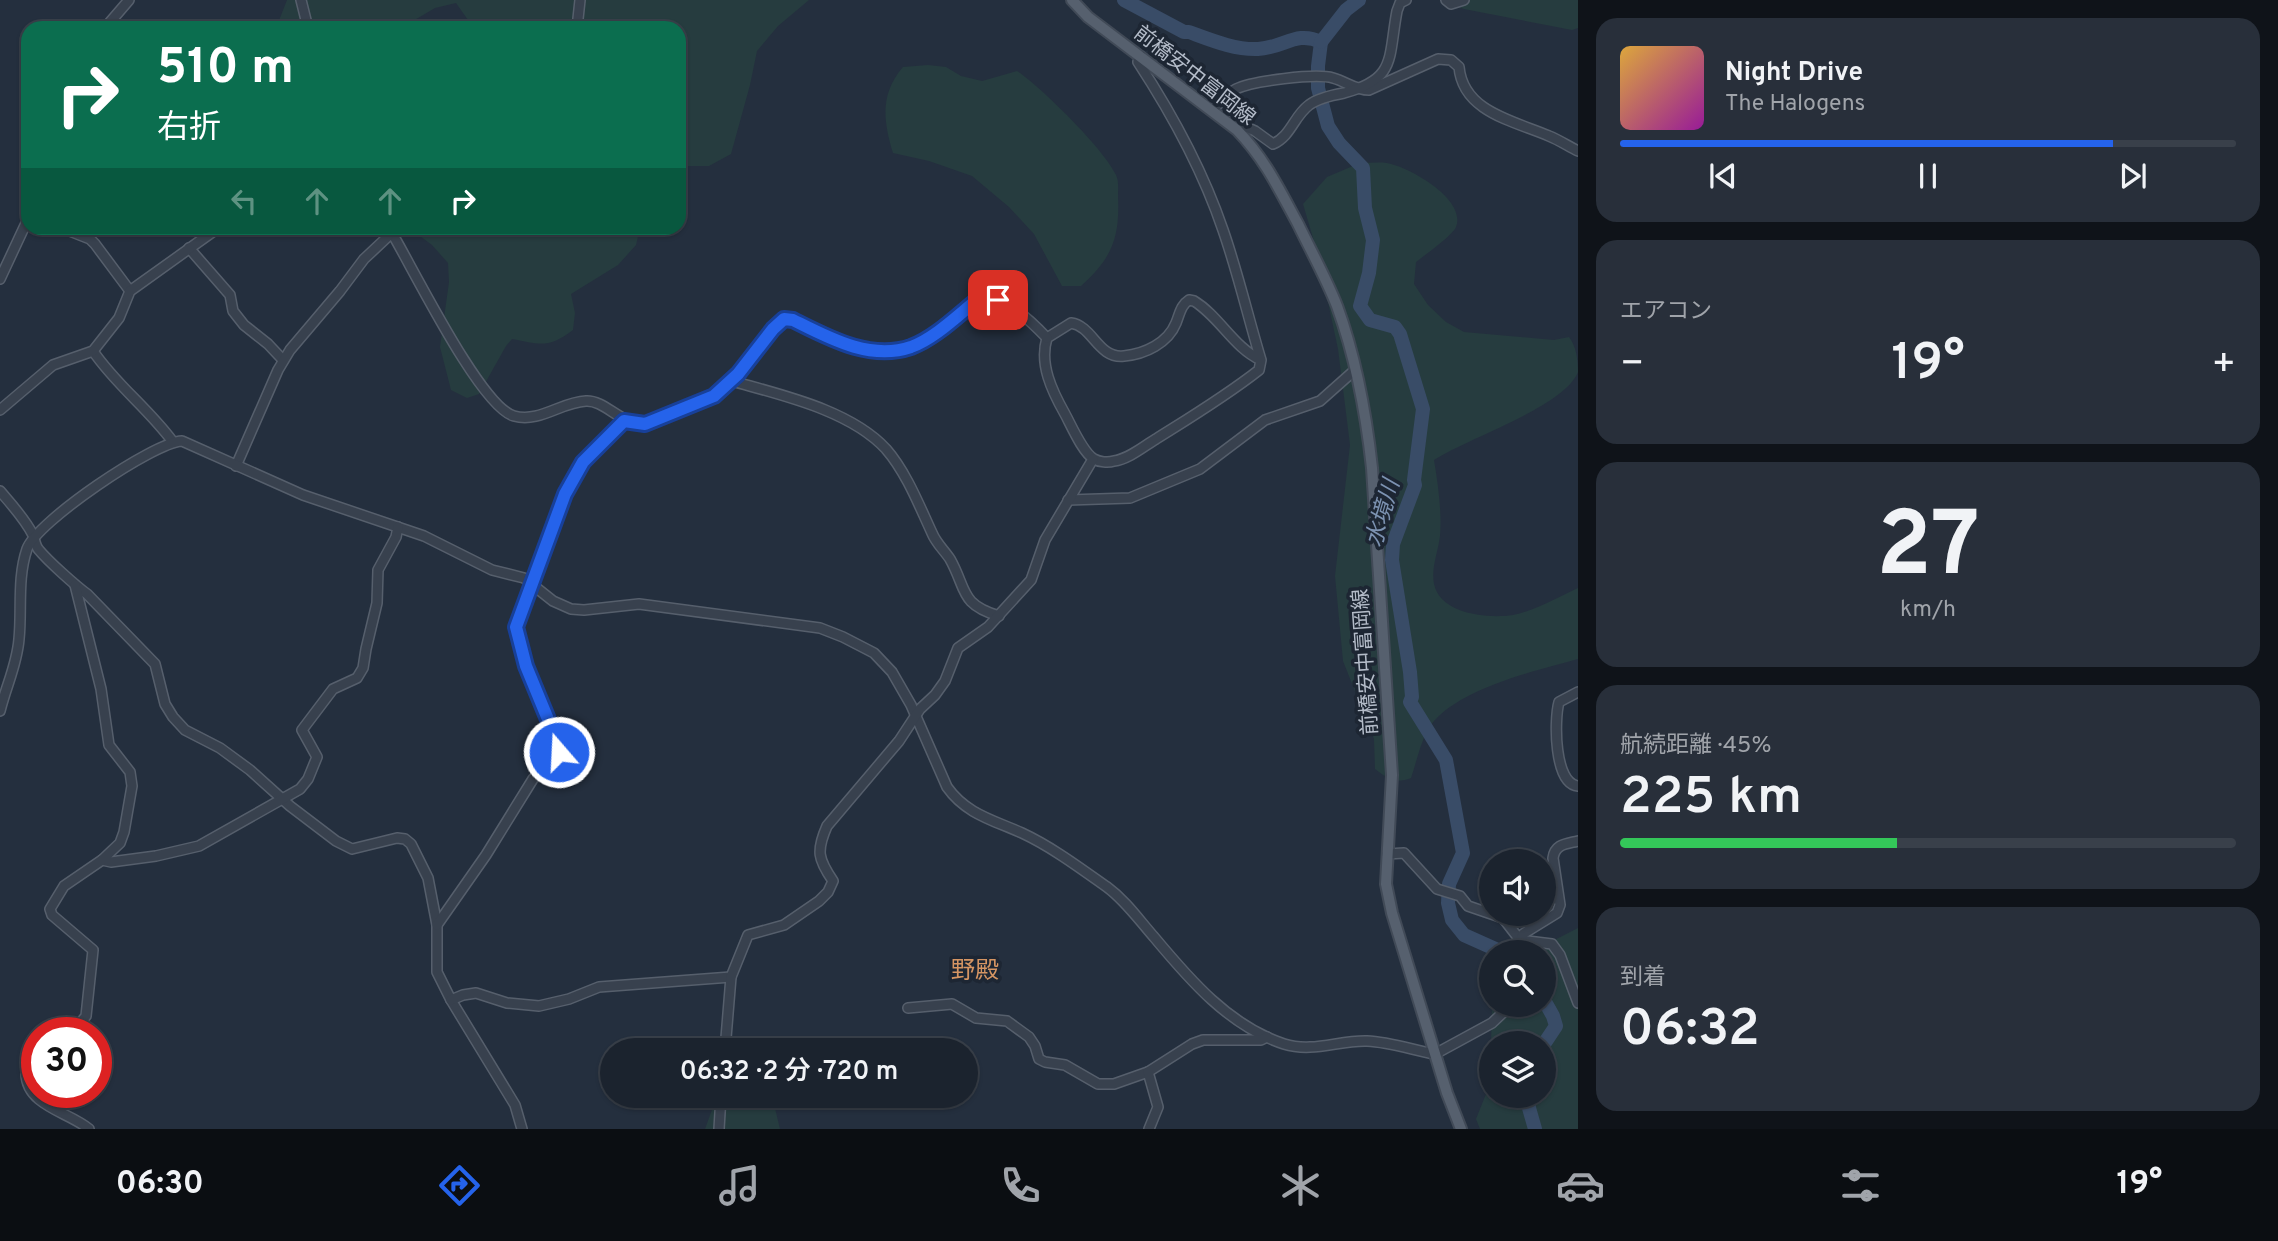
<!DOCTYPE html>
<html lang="ja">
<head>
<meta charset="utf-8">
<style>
  body { margin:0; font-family:Overpass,"Noto Sans JP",sans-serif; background:#282f3a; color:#f1f3f6; height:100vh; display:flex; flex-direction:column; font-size:26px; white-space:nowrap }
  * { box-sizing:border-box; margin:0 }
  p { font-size:23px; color:#a0a4aa }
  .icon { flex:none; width:38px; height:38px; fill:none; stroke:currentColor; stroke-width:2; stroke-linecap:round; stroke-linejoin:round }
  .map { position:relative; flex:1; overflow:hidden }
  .panel { display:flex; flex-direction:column; gap:18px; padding:18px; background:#0f1319; width:700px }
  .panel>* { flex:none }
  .top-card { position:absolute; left:21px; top:21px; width:665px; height:214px; border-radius:21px; box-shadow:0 2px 5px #0004,0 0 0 2px #39404a; background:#0b6e4f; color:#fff; overflow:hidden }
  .controls { position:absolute; left:1479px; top:849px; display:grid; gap:14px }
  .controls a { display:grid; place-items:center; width:77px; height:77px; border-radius:50%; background:#1b232e; box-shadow:0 2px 5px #0004,0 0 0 2px #39404a; font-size:35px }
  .speed { position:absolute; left:21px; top:1017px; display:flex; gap:14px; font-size:35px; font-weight:700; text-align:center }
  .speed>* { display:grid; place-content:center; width:91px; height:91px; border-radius:50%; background:#1b232e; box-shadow:0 2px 5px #0004,0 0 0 2px #39404a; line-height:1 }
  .speed .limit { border:10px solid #d22; background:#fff; color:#111 }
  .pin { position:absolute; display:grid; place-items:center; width:60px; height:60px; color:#fff; margin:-30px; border-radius:14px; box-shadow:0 4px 10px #0006 }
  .me { position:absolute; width:77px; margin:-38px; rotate:341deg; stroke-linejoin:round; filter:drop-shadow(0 0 5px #0008) }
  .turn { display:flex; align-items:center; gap:24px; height:147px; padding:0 21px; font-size:32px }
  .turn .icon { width:91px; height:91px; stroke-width:2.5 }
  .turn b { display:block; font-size:49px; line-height:60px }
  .lanes { display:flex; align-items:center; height:66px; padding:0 21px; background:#0003; justify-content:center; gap:35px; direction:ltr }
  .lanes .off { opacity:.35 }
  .big { font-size:52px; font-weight:600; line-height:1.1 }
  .panel .widget { flex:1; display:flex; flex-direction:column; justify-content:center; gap:10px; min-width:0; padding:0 24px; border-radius:21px; background:#282f3a }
  .panel .dial { align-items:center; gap:0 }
  .dial b { font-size:91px; line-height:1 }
  .song { display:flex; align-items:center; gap:21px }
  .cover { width:84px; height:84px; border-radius:10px; background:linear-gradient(135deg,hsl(40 70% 55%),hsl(300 70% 35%)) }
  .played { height:7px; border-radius:4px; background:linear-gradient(90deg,#2563eb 80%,#39404a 80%) }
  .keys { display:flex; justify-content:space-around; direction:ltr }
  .heat { display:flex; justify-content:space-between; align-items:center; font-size:38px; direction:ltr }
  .charge { height:10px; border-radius:5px; background:linear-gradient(90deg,#34c759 45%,#39404a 0) }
  .trip { position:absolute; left:600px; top:1038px; width:378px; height:70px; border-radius:35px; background:#1b232e; box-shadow:0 2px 5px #0004,0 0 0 2px #39404a; font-weight:600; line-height:70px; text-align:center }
  .dock { display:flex; height:112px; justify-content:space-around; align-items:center; background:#0b0e12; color:#a0a4aa }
  .dock .icon { width:49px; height:49px }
  .dock .selected { color:#2563eb }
  .dock b { font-size:32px; color:#f1f3f6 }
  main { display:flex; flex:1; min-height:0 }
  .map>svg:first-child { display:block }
</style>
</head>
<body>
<main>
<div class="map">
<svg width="1578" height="1129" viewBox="0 0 1578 1129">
  <rect width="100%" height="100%" fill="#242f3e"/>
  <g fill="#263c3f" fill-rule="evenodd">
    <path d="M287,0H809L778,26L757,51L750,85L731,154L709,166H679V28H470L468,20L456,3L435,8L401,28H280L278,23Z"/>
    <path d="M1443,0H1578V28L1572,30L1464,9Z"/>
    <path d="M928,65L946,67L961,76L982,81L1017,71C1040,86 1105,150 1116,175C1119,181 1118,190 1118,196C1120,238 1112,258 1081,286H1062L1034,234L1009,207L972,176L929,161L893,153C883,120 880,94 903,67Z"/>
    <path d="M1360,163C1369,163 1379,162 1387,163C1409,167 1467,199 1456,227C1452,236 1425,255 1416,262L1414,284L1428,305L1446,322L1464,332L1554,340L1569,337C1576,346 1578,359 1578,372C1564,407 1468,438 1434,460C1438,484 1442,512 1440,536C1438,552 1431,568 1434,584C1440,614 1488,619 1513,615C1535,611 1558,597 1578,588V659C1535,671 1450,690 1427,731C1420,745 1416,763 1411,778C1395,784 1388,779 1375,769L1374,739L1343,661L1335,576L1350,445L1338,349L1318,255L1303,204L1327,177Z"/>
    <path d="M409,228H640L636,245L618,265L571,294L575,313L573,330C548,349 540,344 512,339L506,346L479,394L467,398L451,390L440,347L449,282L448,263L432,245Z"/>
    <path d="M1578,928V1129H1480L1476,1119L1490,1084L1492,1005L1544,1004V952H1531ZM1491,1043H1544V1096H1491Z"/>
    <path d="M717,1096H772L780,1129H705Z"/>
  </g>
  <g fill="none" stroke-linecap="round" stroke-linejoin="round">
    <g stroke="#394c67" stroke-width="14">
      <path d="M1124,0L1184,32H1189C1211,40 1235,50 1258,49C1284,48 1296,30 1321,42"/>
      <path d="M1321,42L1318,66V88L1328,126L1339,143L1363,168L1365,208L1373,240L1369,273L1360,306L1370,320L1395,327L1400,334L1423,409L1414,480L1415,485L1393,544L1392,560L1410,672L1412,697L1410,702L1446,760L1463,853L1449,884L1448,903L1452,920L1464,935L1502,952"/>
      <path d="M1321,42L1346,10L1359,0"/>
      <path d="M1544,1000L1553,1016L1556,1026L1544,1044"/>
      <path d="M1528,1096L1529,1108L1535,1129"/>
    </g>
    <g stroke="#565f6c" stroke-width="12">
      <g id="minor">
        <path d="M301,0L308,28"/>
        <path d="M1446,0L1451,4L1464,0"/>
        <path d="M105,28L129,0"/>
        <path d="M577,28L580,0"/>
        <path d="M1141,56L1138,62C1172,114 1203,171 1223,230C1238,273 1248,317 1261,360L1259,370C1226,396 1191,417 1156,439C1144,446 1129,459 1114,461C1108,463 1099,462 1094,459C1083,453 1071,425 1065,414C1052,391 1039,364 1047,338L1071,323C1093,326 1098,359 1124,356C1145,354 1168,343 1176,323C1180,313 1181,305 1189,300L1194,301C1219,316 1234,348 1261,360"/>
        <path d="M1212,111C1219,103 1226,94 1236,89C1252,81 1316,73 1333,78C1347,82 1355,90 1369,90L1438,59L1451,60L1459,67C1463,112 1514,121 1549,136C1559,140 1568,146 1578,151"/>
        <path d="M1237,130L1244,126L1255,131L1273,144C1291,136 1294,116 1309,105C1318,98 1333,95 1344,93C1397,79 1388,58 1397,11L1400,3L1406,0"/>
        <path d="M62,228L90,239L95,244L130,291"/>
        <path d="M389,228C410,262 480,407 514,416C540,423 561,402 586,401C605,400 620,424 643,424C654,424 668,416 678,411C700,402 720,393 737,376C754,358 765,335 784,319L793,320C883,364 899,364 977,300C1004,294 1030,320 1047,338"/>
        <path d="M189,248L230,295L233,311L244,325L268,344L283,360"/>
        <path d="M0,279L28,219"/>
        <path d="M93,351C116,385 148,408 173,442"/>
        <path d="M732,381C781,395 850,410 886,449C906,472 919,505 932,533C936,543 944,550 950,559C967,589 959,604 999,616"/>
        <path d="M0,410L53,365L93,351L119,318L130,291L218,228"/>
        <path d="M236,466L278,370L290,350L340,291L364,259L397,228"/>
        <path d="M0,491C12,505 25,519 33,535C35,540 35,546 39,550C48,561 76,586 87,594L155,664L165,704L173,717L185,730L220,748L250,770L290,806L336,841L352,849L397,838L405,839L411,844L428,878L437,925V972L451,1000L515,1105L522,1129"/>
        <path d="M1068,500L1130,498L1200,469L1265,420L1320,401L1356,369"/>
        <path d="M1578,692L1559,702C1554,720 1554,784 1578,786"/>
        <path d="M0,711C6,686 17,665 19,639C22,610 17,578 27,549C36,522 154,442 182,441L303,495L424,536L492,570L524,578L553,601L571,609L584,610L639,604L820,628L843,637L874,653L892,672L911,705L947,787C966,814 993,820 1022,833C1052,847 1080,868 1107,887C1126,901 1139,920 1154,937C1189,979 1229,1026 1284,1044C1313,1053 1339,1040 1367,1041C1390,1042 1413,1050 1435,1054L1492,1023L1512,1004"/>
        <path d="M1387,854L1404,853L1437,889L1460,896L1468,906L1503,918L1520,940L1552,944L1560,955L1578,1003"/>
        <path d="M102,860L111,862L156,856L199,846L300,789L308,779L317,757L302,730L333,689L357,678L363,668L366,649L377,603L378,570L396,537L398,527"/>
        <path d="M437,925L486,855L533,779L559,752C551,724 513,649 516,626C518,611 528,595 534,581C559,515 566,469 624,421"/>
        <path d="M1516,952L1523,934L1557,913L1560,905L1553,858C1555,844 1566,844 1578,841"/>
        <path d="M451,1000L463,995L476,993L507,1003L539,1006L569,999L599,987L731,977"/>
        <path d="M908,1008L952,1004L976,1018L1007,1021L1029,1037L1035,1046L1039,1059L1045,1062L1065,1065L1098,1084H1114L1148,1072"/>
        <path d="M73,1032L86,1016L93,950L52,915L50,909L64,886L102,860L120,843L124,832L132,786L130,772L109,745L101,689L75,585"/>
        <path d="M725,1050L731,977L748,935L784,925L819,901L828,892L833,881C818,859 816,851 827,826L899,741L920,709L935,695L945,681L958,648L988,627L1031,580L1045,540L1093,459"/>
        <path d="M37,1061L26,1074C27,1106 69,1112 89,1129"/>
        <path d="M719,1129L721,1096"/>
        <path d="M1149,1129L1158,1107L1148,1072L1192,1044L1203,1040H1261L1267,1037"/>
      </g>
    </g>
    <g stroke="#414a57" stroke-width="14">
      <path id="major" d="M1072,0L1088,17L1237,130C1265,159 1279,189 1298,224C1311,251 1326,278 1337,306C1356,358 1366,413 1372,468L1392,775L1386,884L1392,913L1447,1093L1461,1129"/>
    </g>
    <use href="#minor" stroke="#38414e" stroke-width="9"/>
    <use href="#major" stroke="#56606e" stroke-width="10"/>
  </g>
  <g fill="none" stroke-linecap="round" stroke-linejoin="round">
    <g stroke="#184099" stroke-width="18">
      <path id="route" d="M559,752L552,729L526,666L516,627L565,494L583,462L624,421L645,424L714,396L738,374L773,329L784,319L793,320C829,338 870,361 911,347C935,338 957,316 977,300L987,298L998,300"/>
    </g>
    <use href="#route" stroke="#2563eb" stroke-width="12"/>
  </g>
  <g text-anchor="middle" stroke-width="7" stroke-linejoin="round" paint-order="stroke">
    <g font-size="21" fill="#b4bcc9" stroke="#1d2633">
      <text transform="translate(1195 75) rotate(38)" y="7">前橋安中富岡線</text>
      <text transform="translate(1365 662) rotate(-94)" y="7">前橋安中富岡線</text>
    </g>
    <g font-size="23" font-style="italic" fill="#7c92b1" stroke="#1d2633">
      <text transform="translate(1382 513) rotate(-74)" y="8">水境川</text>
    </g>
    <g font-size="24" fill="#d59563" stroke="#1d2633">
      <text x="975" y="978">野殿</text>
    </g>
  </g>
</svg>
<div class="controls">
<a><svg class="icon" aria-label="sound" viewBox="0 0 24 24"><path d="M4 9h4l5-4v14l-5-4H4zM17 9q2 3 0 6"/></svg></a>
<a><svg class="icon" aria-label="search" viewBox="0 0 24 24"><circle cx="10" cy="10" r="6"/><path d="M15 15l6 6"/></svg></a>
<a><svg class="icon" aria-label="layers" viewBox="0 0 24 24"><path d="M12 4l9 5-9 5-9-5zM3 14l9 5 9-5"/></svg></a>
</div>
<div class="speed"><div class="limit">30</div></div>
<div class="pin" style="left:998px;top:300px;background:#d93025"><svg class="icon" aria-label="arrive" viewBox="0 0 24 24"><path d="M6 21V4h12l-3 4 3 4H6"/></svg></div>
<svg class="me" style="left:559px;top:752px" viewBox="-20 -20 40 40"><circle r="17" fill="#2563eb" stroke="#fff" stroke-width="3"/><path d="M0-11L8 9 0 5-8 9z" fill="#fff"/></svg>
<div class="trip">06:32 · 2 分 · 720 m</div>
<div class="top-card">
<div class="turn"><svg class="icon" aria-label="right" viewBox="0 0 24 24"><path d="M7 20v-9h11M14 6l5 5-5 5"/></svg><div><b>510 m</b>右折</div></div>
<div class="lanes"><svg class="icon off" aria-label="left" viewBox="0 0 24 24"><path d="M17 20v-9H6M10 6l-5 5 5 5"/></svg><svg class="icon off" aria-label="ahead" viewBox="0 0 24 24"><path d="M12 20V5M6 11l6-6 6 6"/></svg><svg class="icon off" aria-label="ahead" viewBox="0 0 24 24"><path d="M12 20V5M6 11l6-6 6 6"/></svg><svg class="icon" aria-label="right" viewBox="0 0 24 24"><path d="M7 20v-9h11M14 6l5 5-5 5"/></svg></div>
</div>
</div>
<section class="panel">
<div class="widget">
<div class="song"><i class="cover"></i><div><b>Night Drive</b><p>The Halogens</p></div></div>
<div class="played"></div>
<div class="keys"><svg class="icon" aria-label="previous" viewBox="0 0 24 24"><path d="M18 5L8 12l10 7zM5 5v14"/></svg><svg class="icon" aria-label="pause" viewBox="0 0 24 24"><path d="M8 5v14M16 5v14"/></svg><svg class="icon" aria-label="next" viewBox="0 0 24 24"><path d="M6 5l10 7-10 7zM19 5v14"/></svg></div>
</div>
<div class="widget"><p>エアコン</p>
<div class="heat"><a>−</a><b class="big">19°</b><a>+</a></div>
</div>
<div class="widget dial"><b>27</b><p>km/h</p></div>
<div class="widget"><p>航続距離 · 45%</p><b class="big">225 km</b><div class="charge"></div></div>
<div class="widget"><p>到着</p><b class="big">06:32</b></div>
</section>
</main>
<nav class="dock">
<b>06:30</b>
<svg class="icon selected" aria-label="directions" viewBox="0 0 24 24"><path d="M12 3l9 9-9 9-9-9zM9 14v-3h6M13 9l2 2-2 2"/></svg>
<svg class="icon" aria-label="music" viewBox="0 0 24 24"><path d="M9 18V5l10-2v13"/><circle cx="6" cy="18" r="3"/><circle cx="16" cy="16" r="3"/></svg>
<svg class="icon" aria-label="phone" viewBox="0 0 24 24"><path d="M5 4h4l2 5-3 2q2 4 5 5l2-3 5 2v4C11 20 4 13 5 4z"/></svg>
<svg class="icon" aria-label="climate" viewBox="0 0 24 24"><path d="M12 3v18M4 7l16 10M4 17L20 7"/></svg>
<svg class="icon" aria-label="car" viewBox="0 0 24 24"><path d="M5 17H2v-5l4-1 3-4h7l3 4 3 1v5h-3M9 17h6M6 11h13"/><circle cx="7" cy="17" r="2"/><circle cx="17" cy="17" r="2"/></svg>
<svg class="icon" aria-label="filters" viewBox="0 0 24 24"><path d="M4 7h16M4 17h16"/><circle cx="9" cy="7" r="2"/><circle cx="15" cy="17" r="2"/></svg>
<b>19°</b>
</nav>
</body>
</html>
